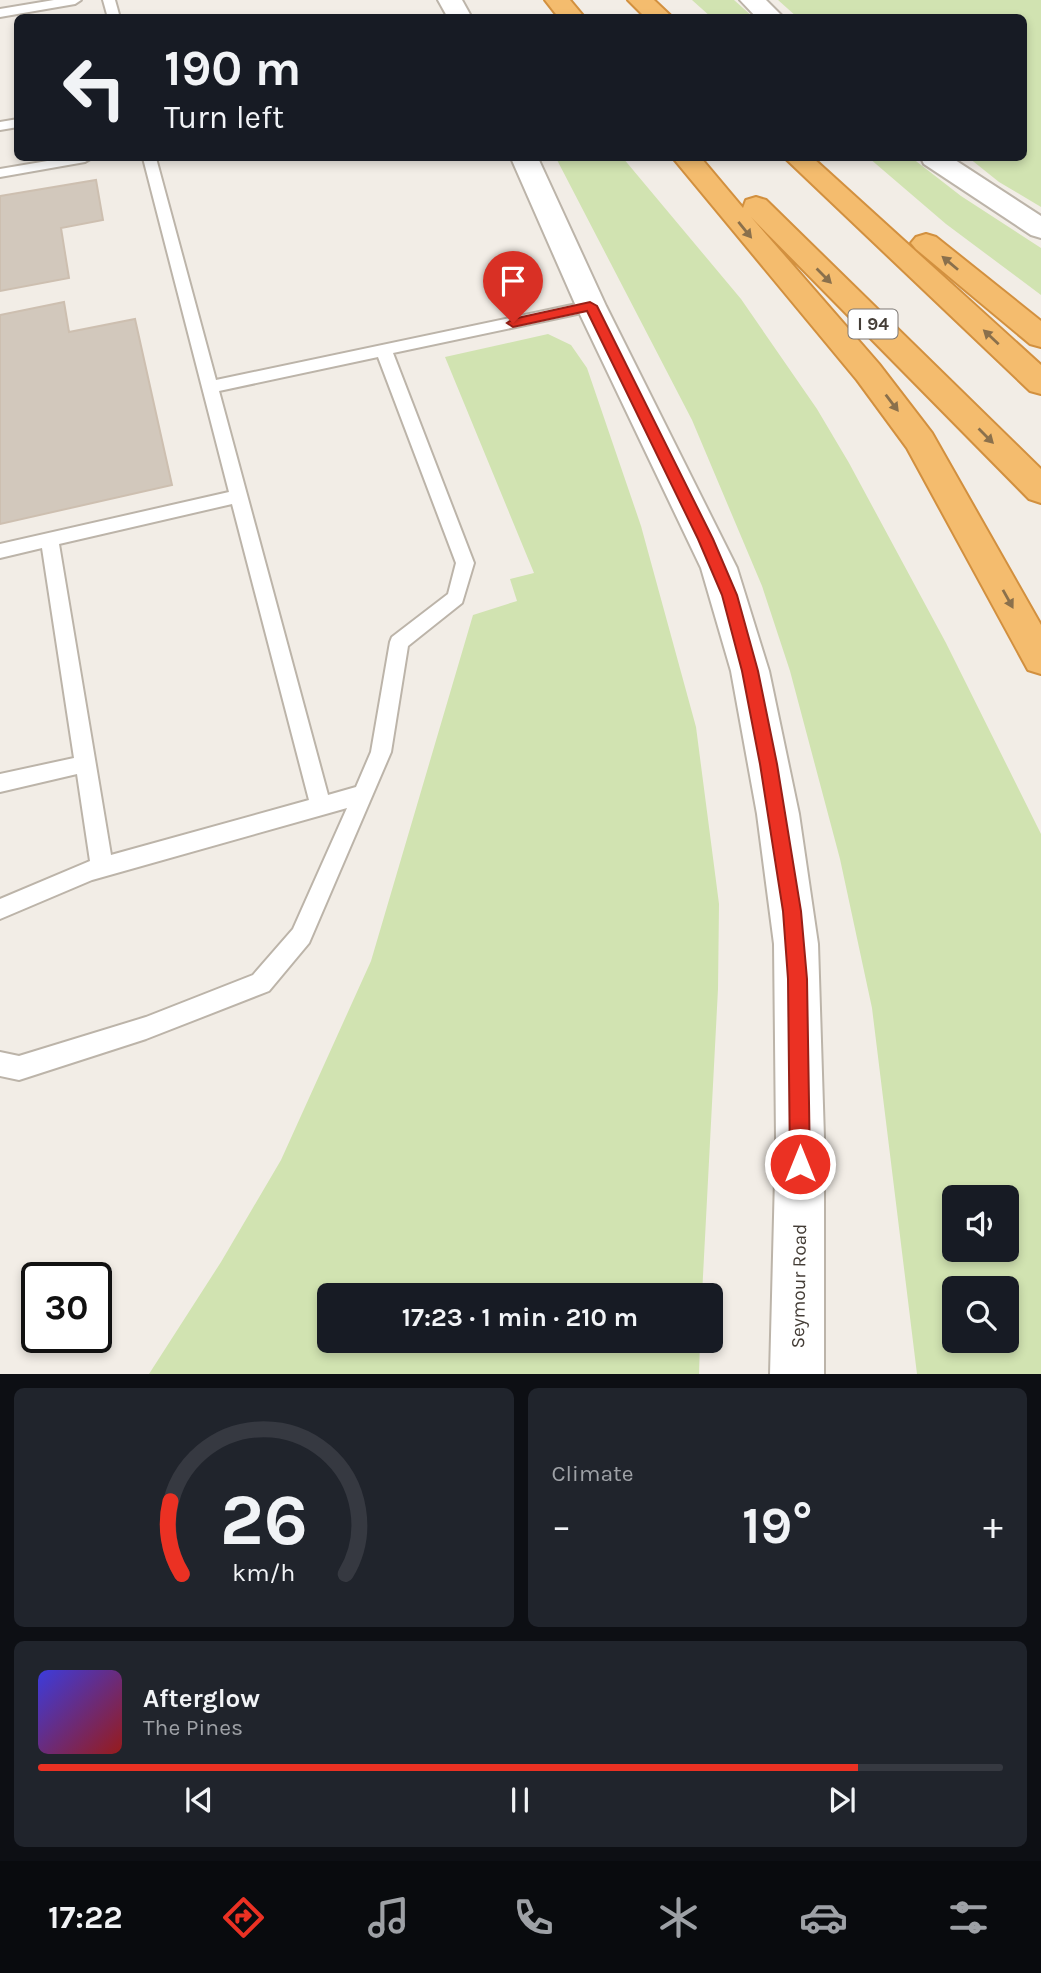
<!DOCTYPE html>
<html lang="en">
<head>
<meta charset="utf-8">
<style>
  body { margin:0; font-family:Karla,sans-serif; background:#20242c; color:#f1f3f6; height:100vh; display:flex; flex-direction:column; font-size:26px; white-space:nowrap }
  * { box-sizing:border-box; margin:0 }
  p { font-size:23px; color:#9ea1a6 }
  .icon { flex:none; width:38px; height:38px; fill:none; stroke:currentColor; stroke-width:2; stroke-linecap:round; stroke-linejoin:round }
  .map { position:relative; height:1374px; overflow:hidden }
  .sheet { display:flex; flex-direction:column; gap:14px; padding:14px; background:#0d0f14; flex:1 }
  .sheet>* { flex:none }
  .banner { position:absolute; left:14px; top:14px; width:1013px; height:147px; border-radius:10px; box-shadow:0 4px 10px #0003; background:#171b24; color:#f1f3f6; overflow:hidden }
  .fabs { position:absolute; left:942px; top:1185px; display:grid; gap:14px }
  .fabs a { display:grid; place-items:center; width:77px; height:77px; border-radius:10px; background:#171b24; box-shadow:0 4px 10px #0003; font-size:35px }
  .speed { position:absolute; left:21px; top:1262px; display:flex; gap:14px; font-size:35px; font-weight:700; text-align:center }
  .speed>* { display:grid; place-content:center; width:91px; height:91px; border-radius:50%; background:#171b24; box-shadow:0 4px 10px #0003; line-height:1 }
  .speed .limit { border:4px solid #111; border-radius:10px; background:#fff; color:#111 }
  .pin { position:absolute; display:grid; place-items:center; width:60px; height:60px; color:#fff; margin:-72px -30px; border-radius:50% 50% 50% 0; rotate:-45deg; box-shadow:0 0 7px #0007 }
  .pin .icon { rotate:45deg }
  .me { position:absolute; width:77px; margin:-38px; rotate:0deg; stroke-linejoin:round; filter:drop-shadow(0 0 5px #0008) }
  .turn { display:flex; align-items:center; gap:24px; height:147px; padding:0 35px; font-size:32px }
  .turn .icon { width:91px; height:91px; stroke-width:2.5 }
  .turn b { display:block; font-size:49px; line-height:60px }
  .big { font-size:52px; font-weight:700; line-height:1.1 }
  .sheet .tile { flex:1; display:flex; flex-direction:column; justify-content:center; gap:10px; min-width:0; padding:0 24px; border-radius:10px; background:#20242c }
  .sheet .dial { align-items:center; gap:0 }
  .dial svg { height:182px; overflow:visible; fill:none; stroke:#363941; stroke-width:7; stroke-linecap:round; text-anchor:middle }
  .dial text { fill:#f1f3f6; stroke:none }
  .song { display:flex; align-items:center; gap:21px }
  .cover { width:84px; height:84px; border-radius:10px; background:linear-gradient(135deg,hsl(240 70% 55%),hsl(0 70% 35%)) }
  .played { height:7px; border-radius:4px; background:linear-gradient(90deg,#eb3123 85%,#363941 85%) }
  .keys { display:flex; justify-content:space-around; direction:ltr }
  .heat { display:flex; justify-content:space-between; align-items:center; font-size:38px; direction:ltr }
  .sheet .tiles { flex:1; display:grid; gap:14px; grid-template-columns:1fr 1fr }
  .tile:last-child { grid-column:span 2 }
  .trip { position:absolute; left:317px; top:1283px; width:406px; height:70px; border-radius:10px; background:#171b24; box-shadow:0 4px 10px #0003; font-weight:700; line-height:70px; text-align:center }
  .tabs { display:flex; height:112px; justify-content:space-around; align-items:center; background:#090b0e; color:#9ea1a6 }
  .tabs .icon { width:49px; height:49px }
  .tabs .on { color:#eb3123 }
  .tabs b { font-size:32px; color:#f1f3f6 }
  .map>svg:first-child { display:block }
</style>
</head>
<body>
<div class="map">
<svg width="1041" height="1375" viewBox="0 0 1041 1375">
  <rect width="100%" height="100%" fill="#f2ede6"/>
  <g fill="#d1e3b1" fill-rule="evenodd">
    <path d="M692,0H734L753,17H711Z"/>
    <path d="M778,0H1041V207L999,182L969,158H1024V18L797,17Z"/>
    <path d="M556,158H623L741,299L817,409L849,463L946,643L1041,834V1374H917L872,1008L840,859L790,671L762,586L692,420ZM1006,1197V1250H954V1197ZM1006,1288V1340H954V1288Z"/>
    <path d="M869,158H912L961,196L1041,248V295L946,224Z"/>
    <path d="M548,334L571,345L587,368L641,526L696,727L719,904L718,989L702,1295H329V1340L700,1341L699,1374H149L221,1262L281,1160L371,961L473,615L517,601L510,579L534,573L445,357Z"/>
  </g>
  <g fill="#d2c8bc" stroke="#cdbfb0" stroke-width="2">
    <path d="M96,180L103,220L61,228L69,278L0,291V196Z"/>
    <path d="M64,302L69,332L135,319L172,485L0,524V315Z"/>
  </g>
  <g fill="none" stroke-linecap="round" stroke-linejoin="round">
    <g stroke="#bcb4a9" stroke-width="4">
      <g id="service">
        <path d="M54,0H81L75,4L0,17V9Z"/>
        <path d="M103,0H115L120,18H108Z"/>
        <path d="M18,119V127L0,130V122Z"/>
        <path d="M65,158H92L85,162L0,177V169Z"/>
        <path d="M143,158H156L216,380L591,301L599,306L591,311L393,353L474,563L462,603L408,646L391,752L309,943L269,991L146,1039L19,1080L0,1076V1052L19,1056L146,1017L253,975L293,929L347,808L92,880L0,919V899L90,861L77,774L0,792V774L74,758L42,548L0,558V544L229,492ZM378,357L456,563L448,594L392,637L390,642L371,752L356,787L328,795L219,391ZM232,504L309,800L111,855L59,544Z"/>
      </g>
    </g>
    <g stroke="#bcb4a9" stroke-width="4">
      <g id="minor">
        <path d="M438,0H462L472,18H448Z"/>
        <path d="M740,0H766L784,18H757Z"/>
        <path d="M511,158H538L606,306L737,568L769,671L799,814L818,944L824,1138V1375H770L776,1138L774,944L757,814L731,671L701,568L576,306Z"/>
        <path d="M921,158H952L1041,216V238L1031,235L924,164Z"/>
      </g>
    </g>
    <g stroke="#d2903f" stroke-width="4">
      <g id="motorway">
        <path d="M545,0H570L585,18H559Z"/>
        <path d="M628,0H654L673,18H646Z"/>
        <path d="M673,158H701L743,208L746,200L756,197L766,200L1041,469V503L1029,499L751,217L879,364L932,433L1041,625V674L1028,670L907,448L857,380Z"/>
        <path d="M785,158H813L1041,365V394L1030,391Z"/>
        <path d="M926,234L936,237L1041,321V347L1030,344L916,249L911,243L916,237Z"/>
      </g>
    </g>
    <use href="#service" fill="#fff" fill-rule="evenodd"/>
    <use href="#minor" fill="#fff" fill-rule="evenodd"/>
    <use href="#motorway" fill="#f4bc6e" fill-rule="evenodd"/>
  </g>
  <defs><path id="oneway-solid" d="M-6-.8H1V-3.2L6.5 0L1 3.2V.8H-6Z" transform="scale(1.75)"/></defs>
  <g fill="#8a704c">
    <use href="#oneway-solid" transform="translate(745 230) rotate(51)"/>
    <use href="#oneway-solid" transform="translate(950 263) rotate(-140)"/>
    <use href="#oneway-solid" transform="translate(824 276) rotate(45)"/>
    <use href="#oneway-solid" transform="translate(991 337) rotate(-137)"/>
    <use href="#oneway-solid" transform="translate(892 403) rotate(53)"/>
    <use href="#oneway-solid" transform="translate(986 436) rotate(45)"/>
    <use href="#oneway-solid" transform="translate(1008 599) rotate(61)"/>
  </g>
  <path fill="#eb3123" stroke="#992017" stroke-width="2" d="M590,302L597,306L713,539L737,595L758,671L777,764L801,911L807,979L810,1164L807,1171L800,1174L793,1171L790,1164L788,979L783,911L760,764L742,671L722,595L698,539L587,311L513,327L507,323L513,319Z"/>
  <g text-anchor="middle" stroke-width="7" stroke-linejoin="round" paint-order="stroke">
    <rect fill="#fff" stroke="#7c7772" stroke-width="2" x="848.5" y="309.5" width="49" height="29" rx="5"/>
    <g font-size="18" font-weight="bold" fill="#443d36">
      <text x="873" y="330">I 94</text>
    </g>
    <g font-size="19" fill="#443d36" stroke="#fff">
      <text transform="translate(798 1286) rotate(-89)" y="7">Seymour Road</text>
    </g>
  </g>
</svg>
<div class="fabs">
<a><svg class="icon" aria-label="sound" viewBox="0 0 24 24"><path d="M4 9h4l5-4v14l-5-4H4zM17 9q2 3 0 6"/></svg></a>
<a><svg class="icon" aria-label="search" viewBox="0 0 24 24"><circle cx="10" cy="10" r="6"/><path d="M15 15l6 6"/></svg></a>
</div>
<div class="speed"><div class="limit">30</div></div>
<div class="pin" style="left:513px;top:323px;background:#d93025"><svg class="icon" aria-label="arrive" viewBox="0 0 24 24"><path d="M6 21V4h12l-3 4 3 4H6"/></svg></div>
<svg class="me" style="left:800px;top:1164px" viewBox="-20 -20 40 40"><circle r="17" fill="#eb3123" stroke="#fff" stroke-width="3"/><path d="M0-11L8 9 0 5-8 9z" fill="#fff"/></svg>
<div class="trip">17:23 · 1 min · 210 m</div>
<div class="banner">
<div class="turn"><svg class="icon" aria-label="left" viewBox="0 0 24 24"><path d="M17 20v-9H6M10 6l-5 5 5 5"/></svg><div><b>190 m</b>Turn left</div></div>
</div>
</div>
<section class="sheet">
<div class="tiles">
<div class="tile dial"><svg viewBox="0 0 100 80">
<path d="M14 69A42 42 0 1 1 86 69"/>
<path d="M14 69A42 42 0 0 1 9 37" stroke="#eb3123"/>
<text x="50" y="56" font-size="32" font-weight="700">26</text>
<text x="50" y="72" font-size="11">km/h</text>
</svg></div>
<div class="tile"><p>Climate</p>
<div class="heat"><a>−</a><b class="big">19°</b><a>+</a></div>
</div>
<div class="tile">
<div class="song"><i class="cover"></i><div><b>Afterglow</b><p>The Pines</p></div></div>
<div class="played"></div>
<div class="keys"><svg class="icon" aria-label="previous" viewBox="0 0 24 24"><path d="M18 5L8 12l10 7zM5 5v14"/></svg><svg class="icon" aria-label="pause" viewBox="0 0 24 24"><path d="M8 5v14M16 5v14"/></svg><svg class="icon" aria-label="next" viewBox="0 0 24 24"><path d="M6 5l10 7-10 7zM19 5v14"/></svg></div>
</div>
</div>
</section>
<nav class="tabs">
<b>17:22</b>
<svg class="icon on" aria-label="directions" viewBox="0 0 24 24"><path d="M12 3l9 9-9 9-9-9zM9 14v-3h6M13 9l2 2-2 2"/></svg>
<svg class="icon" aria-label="music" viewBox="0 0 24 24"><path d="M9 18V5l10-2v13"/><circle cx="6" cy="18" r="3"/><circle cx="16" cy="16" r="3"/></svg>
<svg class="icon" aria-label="phone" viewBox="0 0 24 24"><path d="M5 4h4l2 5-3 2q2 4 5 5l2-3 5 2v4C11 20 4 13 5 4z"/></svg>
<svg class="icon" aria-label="climate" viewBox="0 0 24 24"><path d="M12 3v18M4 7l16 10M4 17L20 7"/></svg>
<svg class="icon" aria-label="car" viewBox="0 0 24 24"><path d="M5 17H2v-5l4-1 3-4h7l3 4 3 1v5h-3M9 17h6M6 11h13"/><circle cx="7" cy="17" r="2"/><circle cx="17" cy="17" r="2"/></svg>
<svg class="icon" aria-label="filters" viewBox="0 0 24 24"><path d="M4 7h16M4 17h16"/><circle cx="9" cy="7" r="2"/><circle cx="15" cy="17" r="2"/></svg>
</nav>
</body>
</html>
